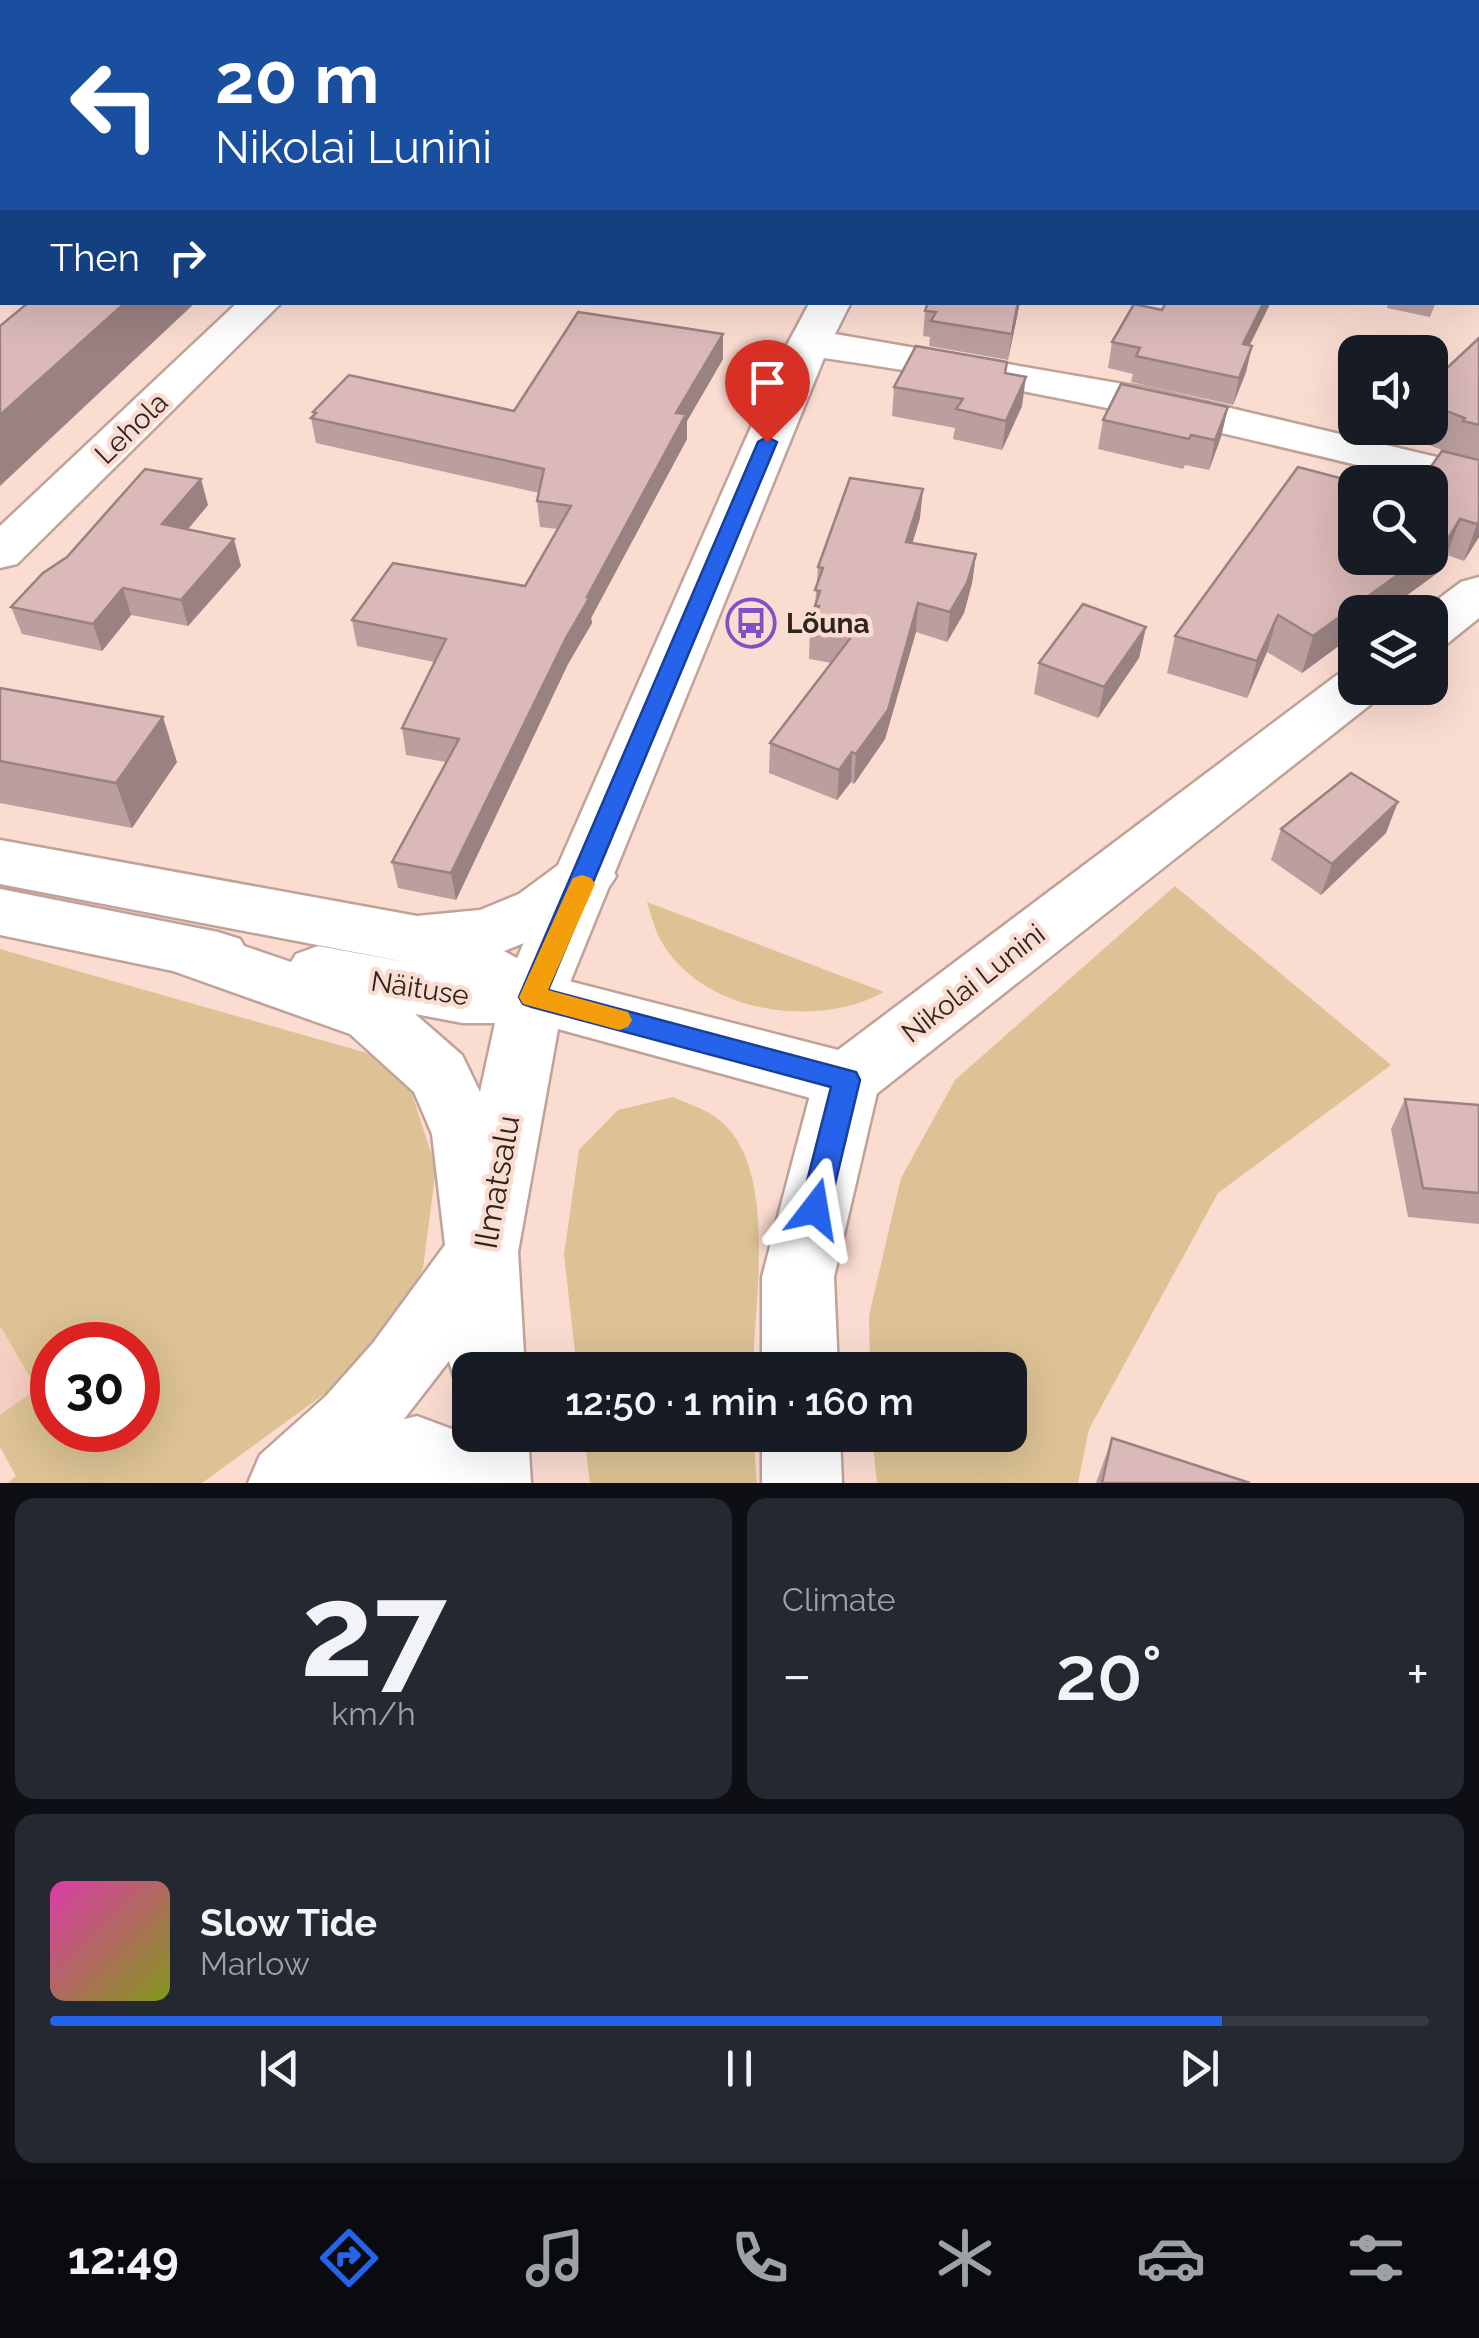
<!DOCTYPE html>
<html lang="en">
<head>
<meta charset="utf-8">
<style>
  body { margin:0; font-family:Raleway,sans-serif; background:#242831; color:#f1f3f6; height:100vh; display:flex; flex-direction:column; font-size:38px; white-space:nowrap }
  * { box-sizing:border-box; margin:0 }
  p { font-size:32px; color:#9ea1a6 }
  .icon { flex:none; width:55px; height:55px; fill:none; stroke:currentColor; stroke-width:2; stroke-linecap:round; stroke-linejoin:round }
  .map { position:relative; height:1483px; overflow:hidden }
  .drawer { display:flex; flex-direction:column; gap:15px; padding:15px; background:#0d0f14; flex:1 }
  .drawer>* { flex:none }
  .guide { position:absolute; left:0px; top:0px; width:1480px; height:305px; box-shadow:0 10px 40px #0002; background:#1a4fa0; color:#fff; overflow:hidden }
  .tools { position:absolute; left:1338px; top:335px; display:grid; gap:20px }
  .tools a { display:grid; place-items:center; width:110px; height:110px; border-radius:20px; background:#171b24; box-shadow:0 10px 40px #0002; font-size:50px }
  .speed { position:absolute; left:30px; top:1322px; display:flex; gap:20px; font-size:50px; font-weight:700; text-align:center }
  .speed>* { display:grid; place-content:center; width:130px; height:130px; border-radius:50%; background:#171b24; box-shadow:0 10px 40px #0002; line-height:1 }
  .speed .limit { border:15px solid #d22; background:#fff; color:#111 }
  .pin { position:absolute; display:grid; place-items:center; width:85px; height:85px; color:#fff; margin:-102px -42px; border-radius:50% 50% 50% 0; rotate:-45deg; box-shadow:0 0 10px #0007 }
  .pin .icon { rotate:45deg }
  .me { position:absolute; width:110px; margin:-55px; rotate:14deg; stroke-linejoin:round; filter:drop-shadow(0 0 8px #0008) }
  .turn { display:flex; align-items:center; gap:35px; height:210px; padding:0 50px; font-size:45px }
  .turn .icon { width:130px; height:130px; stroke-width:2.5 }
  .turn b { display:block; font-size:70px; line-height:85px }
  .then { display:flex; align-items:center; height:95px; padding:0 50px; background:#0003; gap:20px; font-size:38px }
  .big { font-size:75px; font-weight:600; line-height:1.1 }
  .drawer .widget { flex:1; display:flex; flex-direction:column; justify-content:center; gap:15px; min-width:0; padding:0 35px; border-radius:20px; background:#242831 }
  .drawer .dial { align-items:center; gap:0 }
  .dial b { font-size:130px; line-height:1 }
  .song { display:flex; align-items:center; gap:30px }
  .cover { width:120px; height:120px; border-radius:15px; background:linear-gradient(135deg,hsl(320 70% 55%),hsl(70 70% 35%)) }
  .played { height:10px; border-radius:5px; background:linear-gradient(90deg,#2563eb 85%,#363941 85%) }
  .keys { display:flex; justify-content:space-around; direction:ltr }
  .heat { display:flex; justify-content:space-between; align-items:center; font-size:55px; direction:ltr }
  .drawer .tiles { flex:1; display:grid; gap:15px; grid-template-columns:1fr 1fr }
  .widget:last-child { grid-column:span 2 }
  .trip { position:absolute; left:452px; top:1352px; width:575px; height:100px; border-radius:20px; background:#171b24; box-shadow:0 10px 40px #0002; font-weight:600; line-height:100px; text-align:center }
  .menu { display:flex; height:160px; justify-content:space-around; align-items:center; background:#090b0e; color:#9ea1a6 }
  .menu .icon { width:70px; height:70px }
  .menu .active { color:#2563eb }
  .menu b { font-size:45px; color:#f1f3f6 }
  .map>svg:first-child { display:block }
</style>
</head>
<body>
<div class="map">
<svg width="1479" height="1483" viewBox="0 0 1479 1483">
  <rect width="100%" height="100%" fill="#fbdcd1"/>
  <path fill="#f5cfc1" d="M0,1326L37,1389L0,1415Z"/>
  <g fill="#dcc294" fill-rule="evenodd">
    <path d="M1175,886L1391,1065L1218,1193L1089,1429L1078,1483H877L872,1435H1010V1370H870L869,1316L901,1178L955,1080Z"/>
    <path d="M647,902L884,992C816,1030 700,1013 660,939C654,928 651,914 647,902Z"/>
    <path d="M0,949L374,1055L411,1091L436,1168L423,1268L388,1341L349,1376L202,1483H8L16,1476L0,1447V1415L37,1389L0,1326ZM52,1345H138V1430H52Z"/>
    <path d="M673,1097C686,1103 703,1108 715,1117C780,1160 754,1303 753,1370H577L564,1255L579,1150L618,1110Z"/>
    <path d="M584,1435H753L757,1483H590Z"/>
  </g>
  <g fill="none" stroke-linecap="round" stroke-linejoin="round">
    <g stroke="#c0a298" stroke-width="6">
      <path id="lane" d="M1133,0H1164L1165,2H1135Z"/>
    </g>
    <g stroke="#c0a298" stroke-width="5">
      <g id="street">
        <path d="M697,0H736L737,2H698Z"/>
        <path d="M238,302H282L17,564L0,568V526Z"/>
        <path d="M810,302H851L835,334L1146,388L1479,467V495C1262,441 1046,389 824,358L564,997L554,1015L532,1022L510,1015L500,997L788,343Z"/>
        <path d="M847,1052L870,1061L880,1080L834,1277L838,1370H762V1277L814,1080L824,1061Z"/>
        <path d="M417,1416L519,1454L530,1483H291L303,1455L357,1431Z"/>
        <path d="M762,1435H840L842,1483H762Z"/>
      </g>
    </g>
    <g stroke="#c0a298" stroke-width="5">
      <g id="secondary">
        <path d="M1479,577V618L1448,643L1430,648V612H1421L1461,582Z"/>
        <path d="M1355,670V688H1382L1375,701L870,1099L847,1108L558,1029L518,1252L525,1370H470V1399L460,1396L449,1361L380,1450L345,1483H248L260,1455L326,1396L373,1343L445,1245L432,1134L414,1092L350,1034L173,971L0,935V889L218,932L240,939L244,946L291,962L296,954L318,946L411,963L0,884V840L417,916L480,910L519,894L565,860L586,854L607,860L616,876C594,915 544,936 504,951L549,976L838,1050L1337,675ZM415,1014L463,1023H495L480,1092L462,1055Z"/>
        <path d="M470,1405V1435H528L531,1483H451L450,1435L462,1408Z"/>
      </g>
    </g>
    <use href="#lane" fill="#fff" fill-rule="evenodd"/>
    <use href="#street" fill="#fff" fill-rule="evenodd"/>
    <use href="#secondary" fill="#fff" fill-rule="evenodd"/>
  </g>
  <g fill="#bb9f9e">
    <path d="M153,0H495V2H156Z"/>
    <path d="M1308,0H1441L1438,2H1319Z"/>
    <path d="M928,302H1020L1008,360L929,346L930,337L923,336L925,311Z"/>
    <path d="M1166,302H1271L1249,346H1252L1246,372L1233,405L1131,382L1133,374L1108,368L1112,342L1162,310Z"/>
    <path d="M1388,302H1436L1430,317L1387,308Z"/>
    <path d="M1479,338V537L1464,561L1447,555L1436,574L1384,612H1355V634L1302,673L1267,652L1247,698L1167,673L1175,636L1430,558L1447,452L1403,435L1406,428H1430V384Z"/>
    <path d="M723,359L687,421V439L591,618L592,623L568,664L456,900L398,888L392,862L446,762L406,755L402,728L434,662L357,646L352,620L525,586L557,529L540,527L537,501L539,493L316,443L311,418L314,416L313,412L514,411Z"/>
    <path d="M1006,373L1022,406L1002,450L953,439L955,428L892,416L894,387Z"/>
    <path d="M1228,407L1221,437L1209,470L1185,465L1183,469L1098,449L1103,420Z"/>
    <path d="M208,505L187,530L241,566L188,626L131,615L102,651L22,634L11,607Z"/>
    <path d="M920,518L912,543L976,554L972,583L964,613L947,642L916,632L885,739L854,784L851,782L837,800L769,773L770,743L832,663L809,659L810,629L814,619L818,567Z"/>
    <path d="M1146,627L1139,658L1098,718L1034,694L1039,663Z"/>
    <path d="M0,688L177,762L132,828L0,803Z"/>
    <path d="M1281,829L1386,833L1321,895L1271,860Z"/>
    <path d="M1405,1099L1479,1105V1224L1408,1217L1391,1129Z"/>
    <path d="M1112,1438L1250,1483H1096Z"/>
  </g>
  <g fill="#998281">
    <path d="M51,0H91L87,2H47Z"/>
    <path d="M462,0H495V2H458Z"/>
    <path d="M831,0H859L856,2H827Z"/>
    <path d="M1264,0H1286L1283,2H1261Z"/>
    <path d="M1422,0H1441L1438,2H1420Z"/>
    <path d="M2,34V65L1,66L0,36Z"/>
    <path d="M2,170V217L0,219V172Z"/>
    <path d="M126,302H196L0,486V415Z"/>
    <path d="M1018,302H1020L1008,360L1012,334Z"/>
    <path d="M1264,302H1271L1237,371L1243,344Z"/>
    <path d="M723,334V359L687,421V439L591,618L592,623L568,664L456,900L451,873L676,413Z"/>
    <path d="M1252,346L1246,372L1233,405L1239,378Z"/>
    <path d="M1026,377L1022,406L1002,450L1006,421Z"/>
    <path d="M1228,407L1221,437L1209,470L1215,440Z"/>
    <path d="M201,479L208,505L170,551L162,524Z"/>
    <path d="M923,489L920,518L904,571L906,542Z"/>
    <path d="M1460,519L1447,555L1436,574L1384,612H1355V634L1302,673L1313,636L1421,558H1430V551Z"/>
    <path d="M1479,521V537L1464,561L1477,524Z"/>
    <path d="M234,539L241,566L188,626L181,600Z"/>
    <path d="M976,554L972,583L964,613L947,642L950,612Z"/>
    <path d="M123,588L131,615L102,651L93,624Z"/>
    <path d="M918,603L916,632L885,739L854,784L856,754Z"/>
    <path d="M1278,615L1267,652L1247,698L1257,661Z"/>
    <path d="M1146,627L1139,658L1098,718L1104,687Z"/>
    <path d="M163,717L177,762L132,828L116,783Z"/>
    <path d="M852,752L851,782L837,800L839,770Z"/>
    <path d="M1398,802L1386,833L1321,895L1332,864Z"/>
  </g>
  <g fill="#dab9b8" stroke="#998281" stroke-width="2.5">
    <path d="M0,0H51L47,2H2V34L0,36Z"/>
    <path d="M180,0L334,1L462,0L458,2H184Z"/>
    <path d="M734,0H831L827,2H730Z"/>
    <path d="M878,0H1020L1029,2H876Z"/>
    <path d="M1176,0H1264L1261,2H1173Z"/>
    <path d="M1478,55H1479V190L1478,193Z"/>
    <path d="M2,111V170L0,172V112Z"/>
    <path d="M29,302H126L0,415V326Z"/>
    <path d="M928,302H1018L1012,334L931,321L936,312L925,311Z"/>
    <path d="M1166,302H1264L1243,344L1252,346L1239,378L1136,356L1140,348L1112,342L1134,304L1162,310Z"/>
    <path d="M578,312L723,334L676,413L686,414L587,597H590L566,638L451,873L392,862L459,739L402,728L446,639L352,620L393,563L525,586L571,506L537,501L544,469L311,418L316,413L313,412L349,375L514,411Z"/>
    <path d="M1479,338V425L1463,421L1465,418L1430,405V384Z"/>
    <path d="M916,346L1007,362L1005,373L1026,377L1006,421L956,409L963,399L894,387Z"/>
    <path d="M1121,384L1228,407L1215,440L1191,435L1189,439L1103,420Z"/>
    <path d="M1442,451L1479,460V521L1477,524L1460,519L1449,537L1430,551V482H1420Z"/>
    <path d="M1298,467L1355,482V558H1421L1313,636L1278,615L1257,661L1175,636Z"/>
    <path d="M145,469L201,479L162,524L234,539L181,600L123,588L93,624L11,607L43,573L67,557Z"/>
    <path d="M850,478L923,489L906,542L976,554L967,583L950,612L918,603L888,710L856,754L852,752L839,770L770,743L852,636L810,629L819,606H815L820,591L815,590L823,568L818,567Z"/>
    <path d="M1083,604L1146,627L1104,687L1039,663Z"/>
    <path d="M0,688L163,717L116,783L0,761Z"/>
    <path d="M1351,773L1398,802L1332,864L1281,829Z"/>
    <path d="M1405,1099L1479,1105V1193L1423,1188Z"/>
    <path d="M1112,1438L1250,1483H1102Z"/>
  </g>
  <path fill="#2563eb" stroke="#184099" stroke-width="2.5" d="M767,437L777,442L548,990L856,1072L860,1080L829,1209L825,1218L815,1222L804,1218L800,1209L831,1087L532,1007L523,1004L519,997L758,442Z"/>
  <path fill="#f59e0b" d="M582,875L591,878L595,884L548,990L628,1012L632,1020L628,1027L619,1030L523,1004L519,997L570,884L573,878Z"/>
  <defs>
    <g id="bus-ring" transform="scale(2.5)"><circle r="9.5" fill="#fbdcd1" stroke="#834fc7" stroke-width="1.5"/><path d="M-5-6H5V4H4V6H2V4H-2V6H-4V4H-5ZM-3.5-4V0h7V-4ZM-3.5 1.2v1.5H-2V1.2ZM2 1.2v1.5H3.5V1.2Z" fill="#834fc7"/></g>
  </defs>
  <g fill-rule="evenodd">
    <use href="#bus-ring" x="751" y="623"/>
  </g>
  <g text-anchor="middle" stroke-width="9" stroke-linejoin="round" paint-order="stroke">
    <g font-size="28" fill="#2f2420" stroke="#fbdcd1">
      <text transform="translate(131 428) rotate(-44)" y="10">Lehola</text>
      <text transform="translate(973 983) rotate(-38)" y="10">Nikolai Lunini</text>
      <text transform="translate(420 988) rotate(9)" y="10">Näituse</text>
    </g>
    <g font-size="28" font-weight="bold" fill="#2f2420" stroke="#fbdcd1" text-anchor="start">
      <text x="786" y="633">Lõuna</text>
    </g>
    <g font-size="32" fill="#2f2420" stroke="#fbdcd1">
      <text transform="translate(497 1182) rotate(-80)" y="11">Ilmatsalu</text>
    </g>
  </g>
</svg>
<div class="tools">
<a><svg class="icon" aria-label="sound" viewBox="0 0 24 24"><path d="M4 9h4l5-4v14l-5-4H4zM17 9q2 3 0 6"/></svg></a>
<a><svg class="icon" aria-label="search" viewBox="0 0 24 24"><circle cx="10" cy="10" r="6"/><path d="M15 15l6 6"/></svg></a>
<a><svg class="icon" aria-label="layers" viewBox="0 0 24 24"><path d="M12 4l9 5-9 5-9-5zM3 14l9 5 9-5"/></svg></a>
</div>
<div class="speed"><div class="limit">30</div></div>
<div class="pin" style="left:767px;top:442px;background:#d93025"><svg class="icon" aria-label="arrive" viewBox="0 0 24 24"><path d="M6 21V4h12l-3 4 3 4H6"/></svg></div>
<svg class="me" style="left:815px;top:1209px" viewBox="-20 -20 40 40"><path d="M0-17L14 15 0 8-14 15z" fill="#2563eb" stroke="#fff" stroke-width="4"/></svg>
<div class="trip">12:50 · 1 min · 160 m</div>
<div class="guide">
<div class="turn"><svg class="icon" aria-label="left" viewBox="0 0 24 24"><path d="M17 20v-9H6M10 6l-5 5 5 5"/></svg><div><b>20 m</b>Nikolai Lunini</div></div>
<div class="then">Then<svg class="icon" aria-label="right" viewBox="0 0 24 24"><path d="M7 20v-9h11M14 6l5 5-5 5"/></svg></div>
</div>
</div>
<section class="drawer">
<div class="tiles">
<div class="widget dial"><b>27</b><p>km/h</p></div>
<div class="widget"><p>Climate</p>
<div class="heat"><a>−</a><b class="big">20°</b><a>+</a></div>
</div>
<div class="widget">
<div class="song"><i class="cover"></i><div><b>Slow Tide</b><p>Marlow</p></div></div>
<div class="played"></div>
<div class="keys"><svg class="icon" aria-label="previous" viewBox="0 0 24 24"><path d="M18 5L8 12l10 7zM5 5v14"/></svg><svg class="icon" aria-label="pause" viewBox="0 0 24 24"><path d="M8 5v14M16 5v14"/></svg><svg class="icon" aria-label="next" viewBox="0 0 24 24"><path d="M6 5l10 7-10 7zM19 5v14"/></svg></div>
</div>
</div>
</section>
<nav class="menu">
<b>12:49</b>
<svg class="icon active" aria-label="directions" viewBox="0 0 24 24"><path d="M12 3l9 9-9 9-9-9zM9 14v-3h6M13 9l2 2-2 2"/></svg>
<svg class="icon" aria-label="music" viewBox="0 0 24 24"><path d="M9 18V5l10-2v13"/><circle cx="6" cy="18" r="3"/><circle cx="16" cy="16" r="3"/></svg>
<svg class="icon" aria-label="phone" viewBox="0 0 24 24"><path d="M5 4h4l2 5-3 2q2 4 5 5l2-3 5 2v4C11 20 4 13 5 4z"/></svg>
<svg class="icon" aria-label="climate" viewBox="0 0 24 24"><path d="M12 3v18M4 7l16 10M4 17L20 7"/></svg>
<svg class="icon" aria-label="car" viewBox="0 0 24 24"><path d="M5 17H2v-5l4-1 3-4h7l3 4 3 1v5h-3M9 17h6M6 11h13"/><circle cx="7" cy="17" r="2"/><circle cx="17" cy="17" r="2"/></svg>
<svg class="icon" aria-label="filters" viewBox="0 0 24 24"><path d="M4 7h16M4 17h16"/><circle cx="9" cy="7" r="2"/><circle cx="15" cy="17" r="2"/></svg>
</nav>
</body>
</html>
